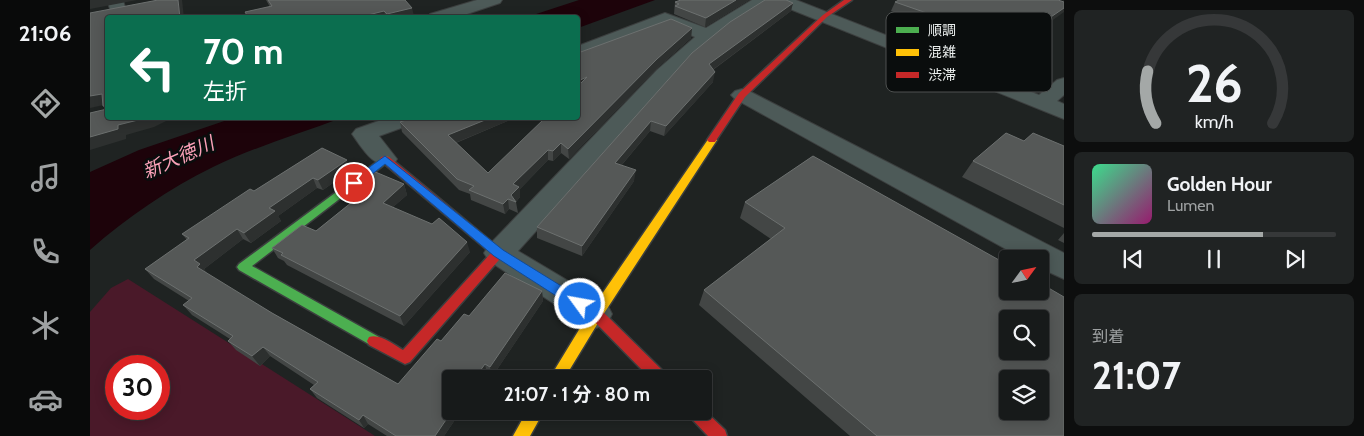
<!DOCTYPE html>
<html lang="ja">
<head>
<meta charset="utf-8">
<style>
  body { margin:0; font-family:Cabin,"Noto Sans JP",sans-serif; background:#202323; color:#f1f3f6; height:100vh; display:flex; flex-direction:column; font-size:19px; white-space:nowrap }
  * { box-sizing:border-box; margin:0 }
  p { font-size:16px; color:#9ea1a2 }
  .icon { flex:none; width:28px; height:28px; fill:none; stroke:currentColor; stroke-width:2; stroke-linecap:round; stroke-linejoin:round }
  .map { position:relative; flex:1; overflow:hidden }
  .sheet { display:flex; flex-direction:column; gap:10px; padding:10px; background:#0d0e0e; width:300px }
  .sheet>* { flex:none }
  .banner { position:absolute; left:15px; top:15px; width:475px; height:105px; border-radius:5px; box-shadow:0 2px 12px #0003,0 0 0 1px #363839; background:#0b6e4f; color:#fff; overflow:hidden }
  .needle { width:32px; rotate:57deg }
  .buttons { position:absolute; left:909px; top:250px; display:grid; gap:10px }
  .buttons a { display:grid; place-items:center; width:50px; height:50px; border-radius:5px; background:#171a1a; box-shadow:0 2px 12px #0003,0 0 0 1px #363839; font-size:25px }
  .speed { position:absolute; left:15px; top:355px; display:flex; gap:10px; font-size:25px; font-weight:700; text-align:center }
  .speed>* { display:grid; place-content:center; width:65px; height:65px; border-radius:50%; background:#171a1a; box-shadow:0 2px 12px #0003,0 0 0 1px #363839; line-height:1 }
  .speed .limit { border:8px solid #d22; background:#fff; color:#111 }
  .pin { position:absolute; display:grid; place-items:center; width:42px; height:42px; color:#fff; margin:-21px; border:2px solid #fff; border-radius:50%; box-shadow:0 1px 5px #0007 }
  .me { position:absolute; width:55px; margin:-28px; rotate:302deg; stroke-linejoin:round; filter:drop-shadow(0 0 4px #0008) }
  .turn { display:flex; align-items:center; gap:18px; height:105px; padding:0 15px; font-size:22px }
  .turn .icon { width:65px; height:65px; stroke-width:2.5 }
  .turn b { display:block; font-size:35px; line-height:42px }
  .big { font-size:38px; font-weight:700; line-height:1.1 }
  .sheet .tile { flex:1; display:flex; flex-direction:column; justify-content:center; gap:8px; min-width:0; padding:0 18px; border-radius:8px; background:#202323 }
  .sheet .dial { align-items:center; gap:0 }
  .dial svg { height:130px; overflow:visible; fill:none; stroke:#363839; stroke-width:7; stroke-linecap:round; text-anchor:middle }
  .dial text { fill:#f1f3f6; stroke:none }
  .song { display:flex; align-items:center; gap:15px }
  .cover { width:60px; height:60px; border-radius:8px; background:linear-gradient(135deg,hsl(150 70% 55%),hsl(320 70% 35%)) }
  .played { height:5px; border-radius:2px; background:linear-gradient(90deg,#a4a8a7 70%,#363839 70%) }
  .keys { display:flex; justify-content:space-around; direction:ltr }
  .trip { position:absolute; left:352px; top:370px; width:270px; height:50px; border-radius:5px; background:#171a1a; box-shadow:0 2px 12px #0003,0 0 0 1px #363839; font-weight:700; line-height:50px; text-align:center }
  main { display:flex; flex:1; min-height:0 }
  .tabs { display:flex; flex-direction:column; width:90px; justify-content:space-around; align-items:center; background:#090a0a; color:#9ea1a2 }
  .tabs .icon { width:35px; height:35px }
  .tabs .selected { color:#a4a8a7 }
  .tabs b { font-size:22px; color:#f1f3f6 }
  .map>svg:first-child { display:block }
</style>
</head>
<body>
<main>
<nav class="tabs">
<b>21:06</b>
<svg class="icon selected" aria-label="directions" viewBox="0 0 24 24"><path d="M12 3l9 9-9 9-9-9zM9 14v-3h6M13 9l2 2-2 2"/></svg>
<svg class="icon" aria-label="music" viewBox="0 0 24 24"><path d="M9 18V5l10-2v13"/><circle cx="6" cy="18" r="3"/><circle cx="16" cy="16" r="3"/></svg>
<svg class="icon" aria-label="phone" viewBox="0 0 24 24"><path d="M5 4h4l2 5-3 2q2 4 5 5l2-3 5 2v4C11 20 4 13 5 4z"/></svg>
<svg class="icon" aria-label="climate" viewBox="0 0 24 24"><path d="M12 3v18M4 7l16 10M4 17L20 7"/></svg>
<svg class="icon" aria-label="car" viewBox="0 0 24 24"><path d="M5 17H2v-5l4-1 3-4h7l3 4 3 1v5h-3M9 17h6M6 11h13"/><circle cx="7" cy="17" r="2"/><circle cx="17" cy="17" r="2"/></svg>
</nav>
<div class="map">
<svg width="974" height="436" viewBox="0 0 974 436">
  <rect width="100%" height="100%" fill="#1f2322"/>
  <path fill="#4a1929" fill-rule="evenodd" d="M38,279L285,436H0V312L21,288ZM26,366H69V409H26Z"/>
  <g fill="#1d030a">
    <path d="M489,0H565L488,28V18L437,17Z"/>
    <path d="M143,118H251C209,134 164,147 123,167C80,188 36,218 0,250V172L49,150Z"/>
  </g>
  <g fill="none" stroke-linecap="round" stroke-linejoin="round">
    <g stroke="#3c3f3f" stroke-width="2">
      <g id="street">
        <path d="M17,0H33L36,11L34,15H22Z"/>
        <path d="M387,0H412L410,3L365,18H338L340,14Z"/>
        <path d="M662,0H706L949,95L967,80L974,78V95L967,101L974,104V119L685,3L683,0L637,29L599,61L428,251L517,304L522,314L517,324L506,328L495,324L399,261L394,253L399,245L567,70L605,37L575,24L488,58V46L575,13L616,28Z"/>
        <path d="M652,89L659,91L974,253V279L950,268V259H934L645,99L641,95L645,91Z"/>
        <path d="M297,118H328L325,123L289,136L307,159L304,164C284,170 273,149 262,134L266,129Z"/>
      </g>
    </g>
    <g stroke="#3c3f3f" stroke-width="3">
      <path id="fast" d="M295,156L299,157L300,159L299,161L162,266L289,337L291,341L289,345L284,347L149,270L147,267L149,264Z"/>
    </g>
    <g stroke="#3c3f3f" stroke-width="3">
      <g id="slow">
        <path d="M622,137L627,140L511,318L474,379H459L501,310L619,138Z"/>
        <path d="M437,411H454L440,436H423Z"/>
      </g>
    </g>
    <g stroke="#3c3f3f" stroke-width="3">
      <g id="jam">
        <path d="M754,0H762L737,17L655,97L625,142H619L617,140L649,93L733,15Z"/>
        <path d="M295,156L299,157L415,253L320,362L315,364L279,345L277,341L279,337C290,333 304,345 313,350L401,253L291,161L290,159L291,157Z"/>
        <path d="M506,308L511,310L576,374L578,379H561L501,318L499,314L501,310Z"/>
        <path d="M614,410L635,430L637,436H618L599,416L596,411Z"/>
      </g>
    </g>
    <use href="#street" fill="#4d5a58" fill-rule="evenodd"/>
    <use href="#fast" fill="#4caf50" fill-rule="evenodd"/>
    <use href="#slow" fill="#ffc107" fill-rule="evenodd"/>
    <use href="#jam" fill="#c62828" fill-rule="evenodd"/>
  </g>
  <g fill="#434645">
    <path d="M176,0H315L324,16L320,18H157L155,12L180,7Z"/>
    <path d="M659,0L615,27L584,14L585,2Z"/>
    <path d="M968,0L917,53L801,11L805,2Z"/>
    <path d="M703,3L701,11L623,70V82L574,136L560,131L531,166L544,181L492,256L447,238V227L602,53Z"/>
    <path d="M602,28L601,38L566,69L479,159L471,153L463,161L458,160L430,189V197L426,202L428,213L419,209L415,214L381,200L380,194L369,190L312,132L310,122L322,118H425L366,143L398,173Z"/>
    <path d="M934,141L974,146V228L872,177L883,161Z"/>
    <path d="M232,148L261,170L233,190L227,188L188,216L191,221L161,243L153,239L114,269L117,274L182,313L308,384L351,341L379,316L452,291L453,301L402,377L397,374L393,379H361L371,411L354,436H297L278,424L274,428L227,398L220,389L224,385L180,356L170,366L146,350L138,341L140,339L102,315L93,305L99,301L64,279L55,269L97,240L92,234L164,191Z"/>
    <path d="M723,156L974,436H760L609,305L614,290L681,239L650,218L655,202Z"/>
    <path d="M314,184L317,195L303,207L380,252L314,326L197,265L194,261L188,258L182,248L226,231L261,203L259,202L255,192Z"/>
    <path d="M974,233V243L968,240Z"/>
  </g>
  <g fill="#2d302f">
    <path d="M0,0H47L0,9Z"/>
    <path d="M88,0H92L94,18H90Z"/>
    <path d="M646,0H659L615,27L616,18Z"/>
    <path d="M703,3L701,11L617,74L619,64Z"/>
    <path d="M322,8L324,16L320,18H298L297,14Z"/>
    <path d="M974,8V12L917,53L923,43Z"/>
    <path d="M294,11L296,18H266Z"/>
    <path d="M602,28L601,38L566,69L479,159L478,149L567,59Z"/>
    <path d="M625,72L623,82L574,136L576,126Z"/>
    <path d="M497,77L488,91V81Z"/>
    <path d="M12,94L18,104L0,108V96Z"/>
    <path d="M56,118H76V121L64,127L36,135V139L0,150V137L28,125Z"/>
    <path d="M400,118H425L360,145L358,135Z"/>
    <path d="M561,121L560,131L524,174L525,163Z"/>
    <path d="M471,143V153L463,161V151Z"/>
    <path d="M458,150V160L430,189V197L426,202L421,195L423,184Z"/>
    <path d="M257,160L261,170L233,190L228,180Z"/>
    <path d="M546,170L544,181L492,256V246Z"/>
    <path d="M223,178L227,188L188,216L191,221L161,243L154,233L179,208Z"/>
    <path d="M314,184L317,195L296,213L293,203Z"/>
    <path d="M418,199L419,209L415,214L413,204Z"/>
    <path d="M147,229L153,239L114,269L118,274L107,267L104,260Z"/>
    <path d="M377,242L380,252L314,326L310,316Z"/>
    <path d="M452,291L453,301L402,377L400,367Z"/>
    <path d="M173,347L180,356L170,366L162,356Z"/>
    <path d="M395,364L397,374L393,379H384Z"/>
    <path d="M362,411H371L354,436H345Z"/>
    <path d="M273,415L278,424L274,428L269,420Z"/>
  </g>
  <g fill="#555857" stroke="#6c706f" fill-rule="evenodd">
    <path d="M68,0H88L90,18H18V118H56L28,125V129L0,137V113L17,109V107L13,106L12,94L0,96V13Z"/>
    <path d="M178,0H315L322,8L297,14L294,11L266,18H159L155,12L182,6Z"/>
    <path d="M591,0H646L616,18L585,6L589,4L585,2Z"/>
    <path d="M675,0H696L703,3L619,64L625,72L576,126L561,121L525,163L546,170L492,246L447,227L602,53L640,22Z"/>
    <path d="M809,0H968L974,2V8L923,43L805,2Z"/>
    <path d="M581,19L602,28L567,59L478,149L471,143L463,151L458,150L423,184L429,187L421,195L426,202L418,199L413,204L379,190L384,186L367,179L310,122L322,118H400L358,135L398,173L455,118H488V86L497,77L488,81V53Z"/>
    <path d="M916,133L934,141L943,133L974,146V205L883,161Z"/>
    <path d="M232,148L257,160L228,180L223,178L179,208L185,211L154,233L147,229L104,260L110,264L107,267L182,313L308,384L347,339L351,341L374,314L379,316L415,273L452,291L400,367L395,364L384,379H361L362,411L345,436H306L273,415L269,420L220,389L228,382L173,347L162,356L138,341L143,336L93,305L102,298L55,269L99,238L92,234L160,189L164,191Z"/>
    <path d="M723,156L918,265V291H950V283L974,297V436H787L614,290L695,228L655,202ZM918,319H950V351H918ZM918,379H950V411H918Z"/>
    <path d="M283,171L314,184L293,203L342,224L349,218L377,242L310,316L191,255L193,253L182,248L212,225L226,231L267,198L255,192Z"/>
  </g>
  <path fill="#1a73e8" stroke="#114b97" d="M295,156L413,250L494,300L496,304L494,308H485L404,256L295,164L267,186H260V181Z"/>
  <g text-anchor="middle" stroke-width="5" stroke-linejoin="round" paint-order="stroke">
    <g font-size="19" font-style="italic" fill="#faa0b7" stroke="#0a0d0d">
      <text transform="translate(88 157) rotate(-24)" y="7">新大徳川</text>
    </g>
  </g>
  <rect x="796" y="12" width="166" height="80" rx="8" fill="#0a0d0d" stroke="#4e5150" stroke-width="1"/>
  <rect x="806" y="27" width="23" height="6" fill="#4caf50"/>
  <rect x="806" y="49" width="23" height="7" fill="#ffc107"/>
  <rect x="806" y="72" width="23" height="6" fill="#c62828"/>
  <g font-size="14" fill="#ebefee">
    <text x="838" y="35">順調</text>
    <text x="838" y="57">混雑</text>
    <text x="838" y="80">渋滞</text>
  </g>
</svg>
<div class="buttons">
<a><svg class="needle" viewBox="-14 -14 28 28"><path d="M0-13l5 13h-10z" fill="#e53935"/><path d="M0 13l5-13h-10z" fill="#9ea1a2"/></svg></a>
<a><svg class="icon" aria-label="search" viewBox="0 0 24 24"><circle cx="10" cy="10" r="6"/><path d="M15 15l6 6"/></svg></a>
<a><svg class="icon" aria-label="layers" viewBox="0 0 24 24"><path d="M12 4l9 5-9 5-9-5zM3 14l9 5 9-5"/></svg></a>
</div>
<div class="speed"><div class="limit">30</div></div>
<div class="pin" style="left:264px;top:183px;background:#d93025"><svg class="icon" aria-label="arrive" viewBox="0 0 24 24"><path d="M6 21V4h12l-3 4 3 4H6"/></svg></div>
<svg class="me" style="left:490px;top:304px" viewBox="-20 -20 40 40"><circle r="17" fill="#1a73e8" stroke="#fff" stroke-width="3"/><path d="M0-11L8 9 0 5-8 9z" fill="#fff"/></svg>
<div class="trip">21:07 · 1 分 · 80 m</div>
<div class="banner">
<div class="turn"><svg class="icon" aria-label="left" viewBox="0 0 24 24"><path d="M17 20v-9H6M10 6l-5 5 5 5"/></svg><div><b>70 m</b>左折</div></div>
</div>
</div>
<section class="sheet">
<div class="tile dial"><svg viewBox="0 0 100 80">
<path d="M14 69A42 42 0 1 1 86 69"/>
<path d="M14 69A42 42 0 0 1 9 37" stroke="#a4a8a7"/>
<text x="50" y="56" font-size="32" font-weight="700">26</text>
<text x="50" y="72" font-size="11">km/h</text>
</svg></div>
<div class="tile">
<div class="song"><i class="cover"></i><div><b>Golden Hour</b><p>Lumen</p></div></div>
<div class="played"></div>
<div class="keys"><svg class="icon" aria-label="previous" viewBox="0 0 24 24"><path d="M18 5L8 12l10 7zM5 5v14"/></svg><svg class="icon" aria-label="pause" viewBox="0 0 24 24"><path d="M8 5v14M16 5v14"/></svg><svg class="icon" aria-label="next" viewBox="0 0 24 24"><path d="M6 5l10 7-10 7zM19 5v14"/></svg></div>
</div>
<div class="tile"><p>到着</p><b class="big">21:07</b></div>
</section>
</main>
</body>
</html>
